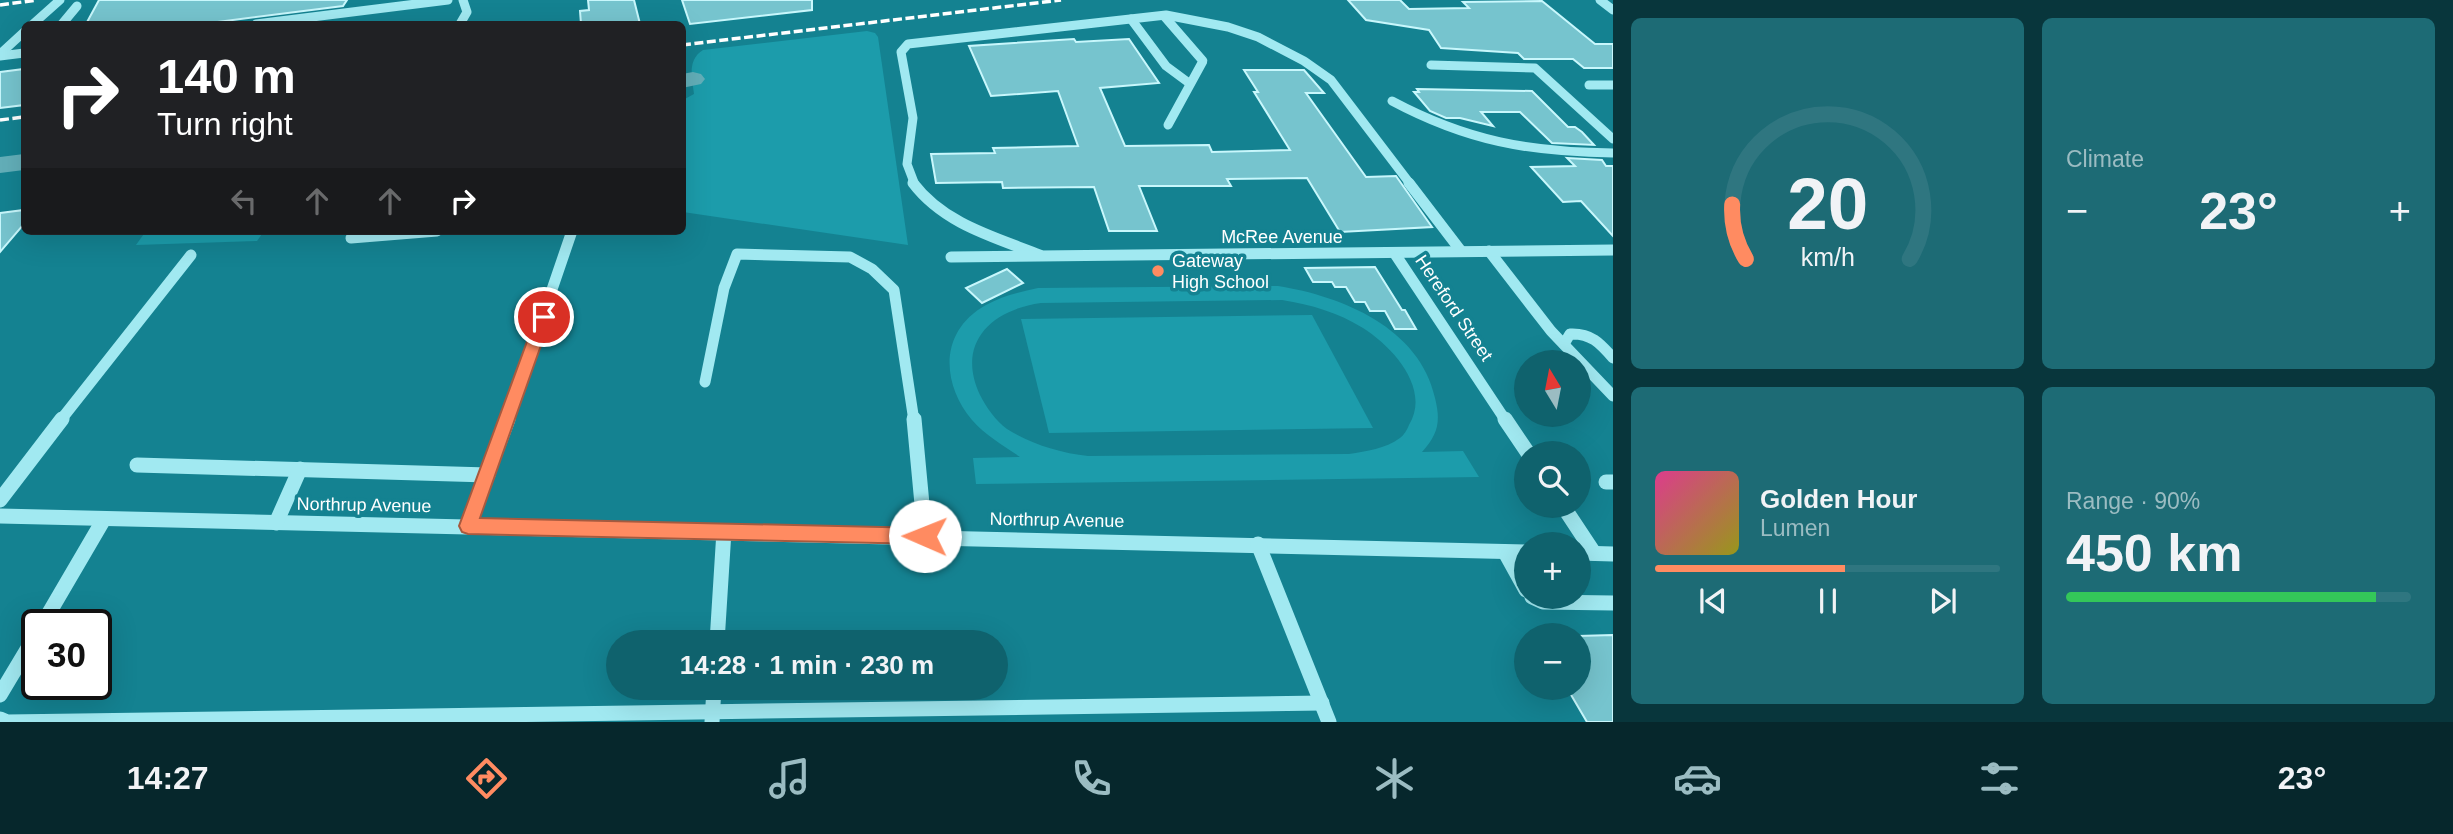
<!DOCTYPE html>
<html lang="en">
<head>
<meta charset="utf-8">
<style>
  body { margin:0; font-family:Arial,sans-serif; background:#1d6b75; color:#f1f3f6; height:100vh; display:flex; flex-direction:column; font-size:26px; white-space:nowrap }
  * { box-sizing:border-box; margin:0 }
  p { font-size:23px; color:#9bbcc2 }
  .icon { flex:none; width:38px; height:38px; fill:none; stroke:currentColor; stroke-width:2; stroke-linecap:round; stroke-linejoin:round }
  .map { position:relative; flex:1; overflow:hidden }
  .details { display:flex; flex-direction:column; gap:18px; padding:18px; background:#08363c; width:840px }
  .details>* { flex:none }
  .guide { position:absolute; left:21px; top:21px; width:665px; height:214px; border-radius:10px; box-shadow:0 7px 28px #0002; background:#202124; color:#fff; overflow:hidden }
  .needle { width:46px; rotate:350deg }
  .controls { position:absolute; left:1514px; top:350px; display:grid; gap:14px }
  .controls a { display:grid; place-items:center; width:77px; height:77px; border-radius:50%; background:#0f626d; box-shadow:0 7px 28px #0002; font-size:35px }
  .speed { position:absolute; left:21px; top:609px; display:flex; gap:14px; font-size:35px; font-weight:700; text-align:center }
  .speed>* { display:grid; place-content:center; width:91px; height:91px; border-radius:50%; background:#0f626d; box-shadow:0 7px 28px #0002; line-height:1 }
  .speed .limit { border:4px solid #111; border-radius:10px; background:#fff; color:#111 }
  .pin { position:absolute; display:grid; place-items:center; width:60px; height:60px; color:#fff; margin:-30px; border:4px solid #fff; border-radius:50%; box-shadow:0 2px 7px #0007 }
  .me { position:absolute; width:77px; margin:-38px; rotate:271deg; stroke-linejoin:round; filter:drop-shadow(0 0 5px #0008) }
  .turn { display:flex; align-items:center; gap:24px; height:147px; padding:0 21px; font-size:32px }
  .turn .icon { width:91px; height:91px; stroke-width:2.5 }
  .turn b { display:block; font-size:49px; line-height:60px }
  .lanes { display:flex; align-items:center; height:66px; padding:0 21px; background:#0003; justify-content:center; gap:35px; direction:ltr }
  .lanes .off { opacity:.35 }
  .big { font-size:52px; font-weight:700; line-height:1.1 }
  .details .widget { flex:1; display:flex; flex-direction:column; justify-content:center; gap:10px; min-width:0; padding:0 24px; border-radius:10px; background:#1d6b75 }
  .details .dial { align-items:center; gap:0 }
  .dial svg { height:182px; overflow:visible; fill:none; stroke:#2f7680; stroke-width:7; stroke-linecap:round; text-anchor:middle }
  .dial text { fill:#f1f3f6; stroke:none }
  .song { display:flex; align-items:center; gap:21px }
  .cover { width:84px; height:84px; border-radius:10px; background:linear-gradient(135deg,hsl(330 70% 55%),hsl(60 70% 35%)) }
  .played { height:7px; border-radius:4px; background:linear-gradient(90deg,#ff8b61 55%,#2f7680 55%) }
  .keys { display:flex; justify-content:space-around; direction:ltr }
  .heat { display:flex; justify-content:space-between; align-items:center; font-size:38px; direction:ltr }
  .charge { height:10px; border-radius:5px; background:linear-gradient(90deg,#34c759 90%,#2f7680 0) }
  .details .tiles { flex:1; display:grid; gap:18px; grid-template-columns:repeat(2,1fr) }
  .trip { position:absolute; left:606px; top:630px; width:402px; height:70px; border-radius:35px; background:#0f626d; box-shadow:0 7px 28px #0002; font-weight:700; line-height:70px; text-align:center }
  .dock { display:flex; height:112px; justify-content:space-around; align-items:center; background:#06272c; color:#9bbcc2 }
  .dock .icon { width:49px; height:49px }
  .dock .selected { color:#ff8b61 }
  .dock b { font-size:32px; color:#f1f3f6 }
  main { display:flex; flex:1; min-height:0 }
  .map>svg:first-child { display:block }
</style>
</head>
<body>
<main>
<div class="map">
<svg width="1613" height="722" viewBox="0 0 1613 722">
  <rect width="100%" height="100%" fill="#148291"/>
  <g fill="#1c9cab" fill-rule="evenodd">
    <path d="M867,31L875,33L878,37L908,245L683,212V100L694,94C692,77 687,60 703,50Z"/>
    <path d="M146,231H264L257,241L136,245Z"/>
    <path d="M1278,286C1342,296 1420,328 1435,398C1441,422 1438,434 1422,452L1463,451L1479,477L976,484L973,458L1020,457C1003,445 986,436 972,420C941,383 939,331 986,305C1002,296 1020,292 1038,288ZM1282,300C1312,305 1337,312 1363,328C1393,347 1431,389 1409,425C1407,430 1404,435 1400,438C1385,449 1367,451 1349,454L1088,456C1060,453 1031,444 1007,429C996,421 986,407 980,395C956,344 990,310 1041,303Z"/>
    <path d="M1312,315L1373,428L1049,433L1021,319Z"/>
  </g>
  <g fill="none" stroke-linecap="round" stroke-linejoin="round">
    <g fill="#63afb9" fill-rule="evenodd">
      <path d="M693,72L701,74L705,79L701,84L682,88V74Z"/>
      <path d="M24,154V170L0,173V157Z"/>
    </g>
  </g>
  <g fill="#76c4ce" stroke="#c8f7fc" stroke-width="2">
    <path d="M99,0H347L343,6L202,24H86Z"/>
    <path d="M588,0H634L640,24H581L580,11L589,10Z"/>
    <path d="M682,0H812V10L690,24Z"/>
    <path d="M1348,0H1400L1409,9L1469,8L1463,2L1542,1L1595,44H1613V68H1584L1573,59H1524L1518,53L1441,48L1429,30L1366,20Z"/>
    <path d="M1074,39L1076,42L1129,39L1159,83L1100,88L1125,146L1209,145L1212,152L1290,150L1254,92H1258L1244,70H1304L1324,93H1306L1366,177L1396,176L1432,227L1340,232L1307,178L1227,179L1231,186H1139L1157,231H1109L1094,187L1003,188L1002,182L936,183L931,154L995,153L993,148L1078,146L1058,91L991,96L969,46Z"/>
    <path d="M24,69V105L0,108V72Z"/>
    <path d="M1417,89L1532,91L1568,127H1575L1582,132L1594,145L1552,143L1520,112H1481L1493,126L1460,118H1446L1430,111L1414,92H1419Z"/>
    <path d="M1567,158L1602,160L1606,166H1613V236L1581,201L1563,202L1531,167L1575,166Z"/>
    <path d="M24,210V224L0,252V213Z"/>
    <path d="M1375,267L1402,310H1405L1416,329H1395L1385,311H1370L1365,302H1355L1346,287H1335L1332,282H1313L1305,268Z"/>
    <path d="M1007,269L1023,283L982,303L966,288Z"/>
    <path d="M1613,635V722H1587L1567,688H1578V636Z"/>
  </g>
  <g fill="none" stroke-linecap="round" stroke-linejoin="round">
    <g stroke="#a1e9f1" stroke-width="9">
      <path d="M1600,0L1613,10"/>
      <path d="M1164,16L1203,61L1168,125"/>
      <path d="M1131,19L1166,66L1189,83"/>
      <path d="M33,24L60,0"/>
      <path d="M62,24L77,6"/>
      <path d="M256,24L448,0"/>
      <path d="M460,24L467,12L463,0"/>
      <path d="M0,54L24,32"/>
      <path d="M0,56L24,53"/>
      <path d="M1431,65L1535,68L1613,139"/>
      <path d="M1589,85H1613"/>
      <path d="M1392,101C1467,141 1529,152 1613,153"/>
      <path d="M915,185L907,164L913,118L901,52L908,44L1166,15L1228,27L1258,37L1304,61L1331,80L1411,185"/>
    </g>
    <g stroke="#a1e9f1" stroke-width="11">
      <path d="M913,183C944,224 994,237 1040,255"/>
      <path d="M1409,183L1461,251"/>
      <path d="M351,238L437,231"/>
      <path d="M1489,251L1551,331L1613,396"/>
      <path d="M1395,254L1506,421"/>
      <path d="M951,257L1613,250"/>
      <path d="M1564,344L1570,334C1591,333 1600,343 1613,358"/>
      <path d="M705,382L724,288L737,254L850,257L872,269L894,290L914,421"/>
      <path d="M60,421L191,255"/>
      <path d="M507,421L572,231"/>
    </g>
    <g stroke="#a1e9f1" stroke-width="15">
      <path d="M914,419L925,536"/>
      <path d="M1505,419L1528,453"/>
      <path d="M137,465L488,475"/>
      <path d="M1606,482H1613"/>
      <path d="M0,500L62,419"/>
      <path d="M1563,506L1594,553"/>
      <path d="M0,516L1526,552"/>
      <path d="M276,523L300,469"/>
      <path d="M468,526L508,419"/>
      <path d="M1258,544L1329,722"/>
      <path d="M1505,552L1526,590"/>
      <path d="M1578,553L1613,554"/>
      <path d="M1532,597L1543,602L1613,603"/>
      <path d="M42,625L104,519"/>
      <path d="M717,642L724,531"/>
      <path d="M0,695L37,633"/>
      <path d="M0,719L7,722C445,714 884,711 1322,703"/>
      <path d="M712,722L714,688"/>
    </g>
    <g stroke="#fff" stroke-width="3.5" stroke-dasharray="9 3.5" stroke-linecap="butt">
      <path d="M0,5L37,0"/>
      <path d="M682,45L1061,0"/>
      <path d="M0,120L24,117"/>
    </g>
  </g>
  <path fill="#ff8b61" stroke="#a65a3f" stroke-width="2" d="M544,311L551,317L480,518L925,528L931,530L934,536L931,542L925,544L468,534L462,532L459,526L536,317Z"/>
  <circle fill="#ff8b61" stroke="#148291" stroke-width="2.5" cx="1158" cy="271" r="7"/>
  <g text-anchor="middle" stroke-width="7" stroke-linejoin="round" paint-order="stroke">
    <g font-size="18" fill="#fff" stroke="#148291">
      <text x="1282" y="243">McRee Avenue</text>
      <text transform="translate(1454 308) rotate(56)" y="6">Hereford Street</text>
      <text transform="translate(364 505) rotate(1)" y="6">Northrup Avenue</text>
      <text transform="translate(1057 520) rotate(1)" y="6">Northrup Avenue</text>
    </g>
    <g font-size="18" fill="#fff" stroke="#148291" text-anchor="start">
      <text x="1172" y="267">Gateway<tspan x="1172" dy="21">High School</tspan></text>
    </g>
  </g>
</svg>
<div class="controls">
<a><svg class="needle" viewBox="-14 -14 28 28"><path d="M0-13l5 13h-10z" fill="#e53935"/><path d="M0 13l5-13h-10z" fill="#9bbcc2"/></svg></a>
<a><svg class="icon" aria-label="search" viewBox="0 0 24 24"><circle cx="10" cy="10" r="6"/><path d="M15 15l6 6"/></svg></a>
<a>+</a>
<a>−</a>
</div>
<div class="speed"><div class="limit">30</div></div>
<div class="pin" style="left:544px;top:317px;background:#d93025"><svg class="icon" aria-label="arrive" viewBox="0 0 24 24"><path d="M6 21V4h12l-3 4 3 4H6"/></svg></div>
<svg class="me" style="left:925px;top:536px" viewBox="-20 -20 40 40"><circle r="19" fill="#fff"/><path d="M0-13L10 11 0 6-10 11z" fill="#ff8b61"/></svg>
<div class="trip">14:28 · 1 min · 230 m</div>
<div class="guide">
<div class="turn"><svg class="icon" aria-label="right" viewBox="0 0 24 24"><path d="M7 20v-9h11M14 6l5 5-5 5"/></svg><div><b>140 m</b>Turn right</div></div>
<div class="lanes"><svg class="icon off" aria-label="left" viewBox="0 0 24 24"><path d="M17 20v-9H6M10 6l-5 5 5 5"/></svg><svg class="icon off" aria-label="ahead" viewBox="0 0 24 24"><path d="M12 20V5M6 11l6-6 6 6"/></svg><svg class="icon off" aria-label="ahead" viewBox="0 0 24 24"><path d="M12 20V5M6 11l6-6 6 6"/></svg><svg class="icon" aria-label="right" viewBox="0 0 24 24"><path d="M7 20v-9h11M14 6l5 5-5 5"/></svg></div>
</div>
</div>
<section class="details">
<div class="tiles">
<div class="widget dial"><svg viewBox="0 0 100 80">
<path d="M14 69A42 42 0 1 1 86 69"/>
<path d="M14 69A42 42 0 0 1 8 45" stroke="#ff8b61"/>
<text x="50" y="56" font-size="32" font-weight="700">20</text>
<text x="50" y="72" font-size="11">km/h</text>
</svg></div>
<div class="widget"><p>Climate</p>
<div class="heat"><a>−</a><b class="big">23°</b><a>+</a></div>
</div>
<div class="widget">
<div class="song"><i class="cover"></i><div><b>Golden Hour</b><p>Lumen</p></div></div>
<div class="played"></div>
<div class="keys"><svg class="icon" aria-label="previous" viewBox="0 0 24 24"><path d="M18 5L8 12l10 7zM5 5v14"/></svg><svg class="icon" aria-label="pause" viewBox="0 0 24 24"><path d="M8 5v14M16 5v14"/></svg><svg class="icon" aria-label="next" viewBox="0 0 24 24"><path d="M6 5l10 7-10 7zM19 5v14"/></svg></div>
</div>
<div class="widget"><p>Range · 90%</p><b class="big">450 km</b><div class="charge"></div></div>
</div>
</section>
</main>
<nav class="dock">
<b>14:27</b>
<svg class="icon selected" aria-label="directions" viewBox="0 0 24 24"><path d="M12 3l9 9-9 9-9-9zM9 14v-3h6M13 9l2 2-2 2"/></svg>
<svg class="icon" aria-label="music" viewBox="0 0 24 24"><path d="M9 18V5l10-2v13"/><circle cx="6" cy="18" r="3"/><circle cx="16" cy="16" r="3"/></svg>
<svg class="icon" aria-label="phone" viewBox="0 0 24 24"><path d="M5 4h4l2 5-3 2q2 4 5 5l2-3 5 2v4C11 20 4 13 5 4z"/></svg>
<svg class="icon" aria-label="climate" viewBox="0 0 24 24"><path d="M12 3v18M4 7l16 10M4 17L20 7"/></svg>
<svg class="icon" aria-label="car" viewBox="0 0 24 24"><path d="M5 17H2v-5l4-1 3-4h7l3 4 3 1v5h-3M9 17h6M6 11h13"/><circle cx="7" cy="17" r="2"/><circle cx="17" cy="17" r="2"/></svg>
<svg class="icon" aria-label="filters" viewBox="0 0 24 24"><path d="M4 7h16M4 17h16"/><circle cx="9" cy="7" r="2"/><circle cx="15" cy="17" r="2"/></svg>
<b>23°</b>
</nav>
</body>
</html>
